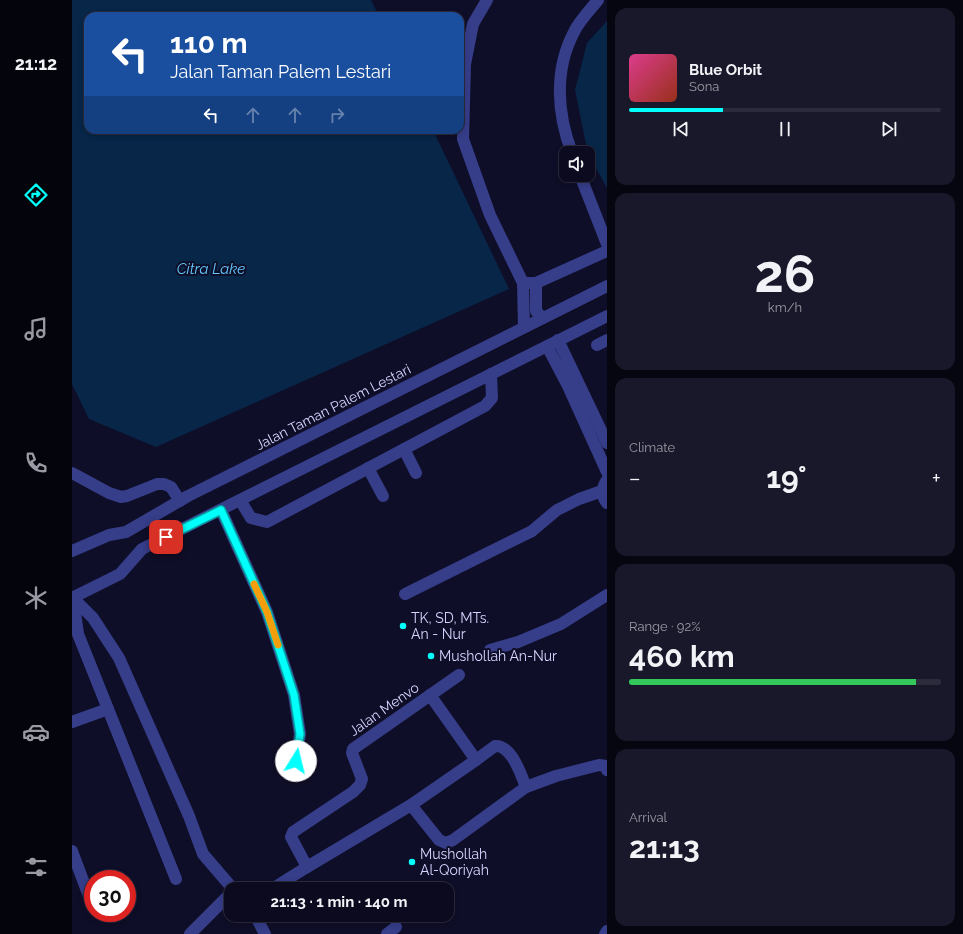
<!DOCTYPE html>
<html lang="en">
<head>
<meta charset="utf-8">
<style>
  body { margin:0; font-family:Raleway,sans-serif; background:#19182b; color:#f1f3f6; height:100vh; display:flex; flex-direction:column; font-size:15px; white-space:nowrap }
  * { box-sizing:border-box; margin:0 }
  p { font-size:13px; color:#9a9aa4 }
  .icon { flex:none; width:22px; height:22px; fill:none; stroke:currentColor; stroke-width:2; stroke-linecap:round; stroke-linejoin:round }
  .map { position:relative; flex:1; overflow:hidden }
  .side { display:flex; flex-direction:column; gap:8px; padding:8px; background:#060610; width:356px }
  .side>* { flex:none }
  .hud { position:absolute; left:12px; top:12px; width:380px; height:122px; border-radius:12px; box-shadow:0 2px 6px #0003,0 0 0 1px #2b2b3c; background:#1a4fa0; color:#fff; overflow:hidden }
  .fabs { position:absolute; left:487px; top:146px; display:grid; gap:8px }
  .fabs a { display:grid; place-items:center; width:36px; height:36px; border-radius:8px; background:#0b0a1e; box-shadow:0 2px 6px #0003,0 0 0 1px #2b2b3c; font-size:20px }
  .speed { position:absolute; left:12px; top:870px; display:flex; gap:8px; font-size:20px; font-weight:700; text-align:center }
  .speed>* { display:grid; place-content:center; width:52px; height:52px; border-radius:50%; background:#0b0a1e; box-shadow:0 2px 6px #0003,0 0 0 1px #2b2b3c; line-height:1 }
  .speed .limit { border:6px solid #d22; background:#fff; color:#111 }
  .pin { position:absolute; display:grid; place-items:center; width:34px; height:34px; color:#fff; margin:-17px; border-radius:8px; box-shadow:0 2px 6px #0006 }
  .me { position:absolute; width:44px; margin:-22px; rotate:9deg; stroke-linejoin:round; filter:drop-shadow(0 0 3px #0008) }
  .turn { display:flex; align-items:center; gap:14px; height:84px; padding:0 20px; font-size:18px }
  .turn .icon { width:52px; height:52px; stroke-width:2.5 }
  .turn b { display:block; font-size:28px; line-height:34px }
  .lanes { display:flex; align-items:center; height:38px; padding:0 20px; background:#0003; justify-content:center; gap:20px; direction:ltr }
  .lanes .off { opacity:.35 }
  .big { font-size:30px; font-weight:700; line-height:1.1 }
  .side .card { flex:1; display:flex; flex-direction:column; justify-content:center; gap:6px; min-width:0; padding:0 14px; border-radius:12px; background:#19182b }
  .side .dial { align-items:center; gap:0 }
  .dial b { font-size:52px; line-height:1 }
  .song { display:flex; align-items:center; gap:12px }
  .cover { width:48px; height:48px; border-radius:6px; background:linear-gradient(135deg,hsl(330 70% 55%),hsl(10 70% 35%)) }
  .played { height:4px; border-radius:2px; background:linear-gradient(90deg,#01fffb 30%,#2b2b3c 30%) }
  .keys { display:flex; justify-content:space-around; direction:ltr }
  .heat { display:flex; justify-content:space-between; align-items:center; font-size:22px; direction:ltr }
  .charge { height:6px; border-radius:3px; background:linear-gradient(90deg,#34c759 92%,#2b2b3c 0) }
  .trip { position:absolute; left:152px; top:882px; width:230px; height:40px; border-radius:12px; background:#0b0a1e; box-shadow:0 2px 6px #0003,0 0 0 1px #2b2b3c; font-weight:700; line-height:40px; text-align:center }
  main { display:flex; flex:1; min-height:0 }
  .menu { display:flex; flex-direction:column; width:72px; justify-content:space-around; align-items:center; background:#04040c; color:#9a9aa4 }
  .menu .icon { width:28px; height:28px }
  .menu .selected { color:#01fffb }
  .menu b { font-size:18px; color:#f1f3f6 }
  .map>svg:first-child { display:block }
</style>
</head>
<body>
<main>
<nav class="menu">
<b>21:12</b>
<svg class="icon selected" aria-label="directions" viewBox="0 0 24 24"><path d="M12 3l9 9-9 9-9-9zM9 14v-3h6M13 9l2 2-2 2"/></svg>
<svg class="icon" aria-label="music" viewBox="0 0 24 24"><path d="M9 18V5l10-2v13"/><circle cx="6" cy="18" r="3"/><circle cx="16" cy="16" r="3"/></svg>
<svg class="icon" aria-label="phone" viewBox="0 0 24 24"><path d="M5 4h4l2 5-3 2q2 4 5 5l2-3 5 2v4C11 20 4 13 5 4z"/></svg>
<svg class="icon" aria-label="climate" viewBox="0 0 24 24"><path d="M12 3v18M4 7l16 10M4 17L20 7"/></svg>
<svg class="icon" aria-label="car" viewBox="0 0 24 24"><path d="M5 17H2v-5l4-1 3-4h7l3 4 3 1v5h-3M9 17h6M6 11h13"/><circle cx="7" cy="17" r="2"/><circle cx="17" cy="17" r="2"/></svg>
<svg class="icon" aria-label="filters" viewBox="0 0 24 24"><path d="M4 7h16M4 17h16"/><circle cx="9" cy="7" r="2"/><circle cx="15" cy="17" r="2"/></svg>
</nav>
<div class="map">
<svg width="535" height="934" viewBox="0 0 535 934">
  <rect width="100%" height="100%" fill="#0f0e28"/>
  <g fill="#072648">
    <path d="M0,0H299L307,16H16V130H361L437,289L84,447L17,419L0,384Z"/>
    <path d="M535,21V188L516,154L503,90L515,43Z"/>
  </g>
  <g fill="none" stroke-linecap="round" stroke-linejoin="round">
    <g stroke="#363d89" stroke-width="12">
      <path d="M415,0L401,24L393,64L391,139L418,215L451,283L452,327"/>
      <path d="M500,153C485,114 482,70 502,32C507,21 518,10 526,0"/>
      <path d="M508,175L535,244"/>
      <path d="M451,283H464L535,251"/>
      <path d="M464,283V311L470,318"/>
      <path d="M486,340L535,443"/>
      <path d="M525,345L535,340"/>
      <path d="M475,346L496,386L535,472"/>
      <path d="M332,449L344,473"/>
      <path d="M296,468L311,496"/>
      <path d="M0,473L37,493L49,497L55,496L85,484H92L99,487L108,501"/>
      <path d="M535,480C530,487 529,496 535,503"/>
      <path d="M168,500L179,518L195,522L413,406L420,398L419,374"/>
      <path d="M149,510L195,612L222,695L228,734L224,761"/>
      <path d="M0,551L37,535L54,532L116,496L535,286"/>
      <path d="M333,594L460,531L485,510L507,499L530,491"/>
      <path d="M1,597L6,634L104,879"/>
      <path d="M0,598L48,574L70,549L535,316"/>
      <path d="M1,598L21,618L47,658L117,816L131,854L161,889"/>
      <path d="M418,650L446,642L489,624L535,595"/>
      <path d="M0,722L36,709"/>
      <path d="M404,760L423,746C440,745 449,775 454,787"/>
      <path d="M339,805L404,760L358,695"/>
      <path d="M0,851L21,907"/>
      <path d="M235,867L339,805L367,840L374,843L381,840L454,787L484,776L527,765L534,766L535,770"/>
      <path d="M200,889L235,867L219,837L221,832L281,792L288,785L290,779L280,753L281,749L387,675"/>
      <path d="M183,915L193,934"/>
      <path d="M118,934L159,893"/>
      <path d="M315,934L324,927"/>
      <path d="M533,934L535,931"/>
    </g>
  </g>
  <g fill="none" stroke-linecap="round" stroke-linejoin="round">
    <g stroke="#01a6a3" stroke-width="10">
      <path id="route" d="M94,537L149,510L195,612L222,695L228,734L224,761"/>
    </g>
    <use href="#route" stroke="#01fffb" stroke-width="7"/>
    <path stroke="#f59e0b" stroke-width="7" d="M182,584L195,612L206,645"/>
  </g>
  <g fill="#01fffb" stroke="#0f0e28" stroke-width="1.5">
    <circle cx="331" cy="626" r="4"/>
    <circle cx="359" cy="656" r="4"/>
    <circle cx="340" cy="862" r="4"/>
  </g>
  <g text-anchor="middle" stroke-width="4" stroke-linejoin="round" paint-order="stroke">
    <g font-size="14" fill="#d5d5ff" stroke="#0f0e28">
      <text transform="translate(261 407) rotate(-27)" y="5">Jalan Taman Palem Lestari</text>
      <text transform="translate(312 709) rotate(-35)" y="5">Jalan Menvo</text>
    </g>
    <g font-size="14" fill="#d5d5ff" stroke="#0f0e28" text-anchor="start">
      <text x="339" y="623">TK, SD, MTs.<tspan x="339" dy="16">An - Nur</tspan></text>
      <text x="367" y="661">Mushollah An-Nur</text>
      <text x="348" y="859">Mushollah<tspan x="348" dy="16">Al-Qoriyah</tspan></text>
    </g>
    <g font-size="15" font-style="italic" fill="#63c9ff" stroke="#0f0e28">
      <text x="139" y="274">Citra Lake</text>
    </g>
  </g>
</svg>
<div class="fabs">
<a><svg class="icon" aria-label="sound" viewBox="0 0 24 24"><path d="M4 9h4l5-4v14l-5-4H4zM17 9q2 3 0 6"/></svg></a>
</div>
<div class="speed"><div class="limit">30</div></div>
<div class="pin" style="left:94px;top:537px;background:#d93025"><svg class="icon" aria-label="arrive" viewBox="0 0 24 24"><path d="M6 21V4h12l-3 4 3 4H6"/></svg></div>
<svg class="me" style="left:224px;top:761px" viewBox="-20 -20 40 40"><circle r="19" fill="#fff"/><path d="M0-13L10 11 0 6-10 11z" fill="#01fffb"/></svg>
<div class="trip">21:13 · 1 min · 140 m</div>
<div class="hud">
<div class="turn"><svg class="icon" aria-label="left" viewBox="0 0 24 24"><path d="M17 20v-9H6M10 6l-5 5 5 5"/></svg><div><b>110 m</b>Jalan Taman Palem Lestari</div></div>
<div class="lanes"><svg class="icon" aria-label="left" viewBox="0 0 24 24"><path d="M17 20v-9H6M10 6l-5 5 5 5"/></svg><svg class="icon off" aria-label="ahead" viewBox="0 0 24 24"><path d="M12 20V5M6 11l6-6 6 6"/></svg><svg class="icon off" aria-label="ahead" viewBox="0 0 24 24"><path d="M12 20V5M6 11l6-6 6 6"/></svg><svg class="icon off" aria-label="right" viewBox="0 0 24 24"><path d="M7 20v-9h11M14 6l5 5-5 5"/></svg></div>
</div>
</div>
<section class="side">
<div class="card">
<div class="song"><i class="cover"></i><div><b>Blue Orbit</b><p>Sona</p></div></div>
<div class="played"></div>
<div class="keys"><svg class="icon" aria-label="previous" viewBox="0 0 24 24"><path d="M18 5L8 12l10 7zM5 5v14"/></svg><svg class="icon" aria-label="pause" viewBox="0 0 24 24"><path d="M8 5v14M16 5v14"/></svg><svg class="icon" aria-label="next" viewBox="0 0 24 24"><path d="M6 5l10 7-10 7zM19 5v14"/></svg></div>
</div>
<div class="card dial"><b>26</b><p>km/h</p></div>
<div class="card"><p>Climate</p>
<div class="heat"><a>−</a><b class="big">19°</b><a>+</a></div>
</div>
<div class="card"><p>Range · 92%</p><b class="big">460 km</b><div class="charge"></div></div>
<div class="card"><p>Arrival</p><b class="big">21:13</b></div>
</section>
</main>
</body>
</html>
